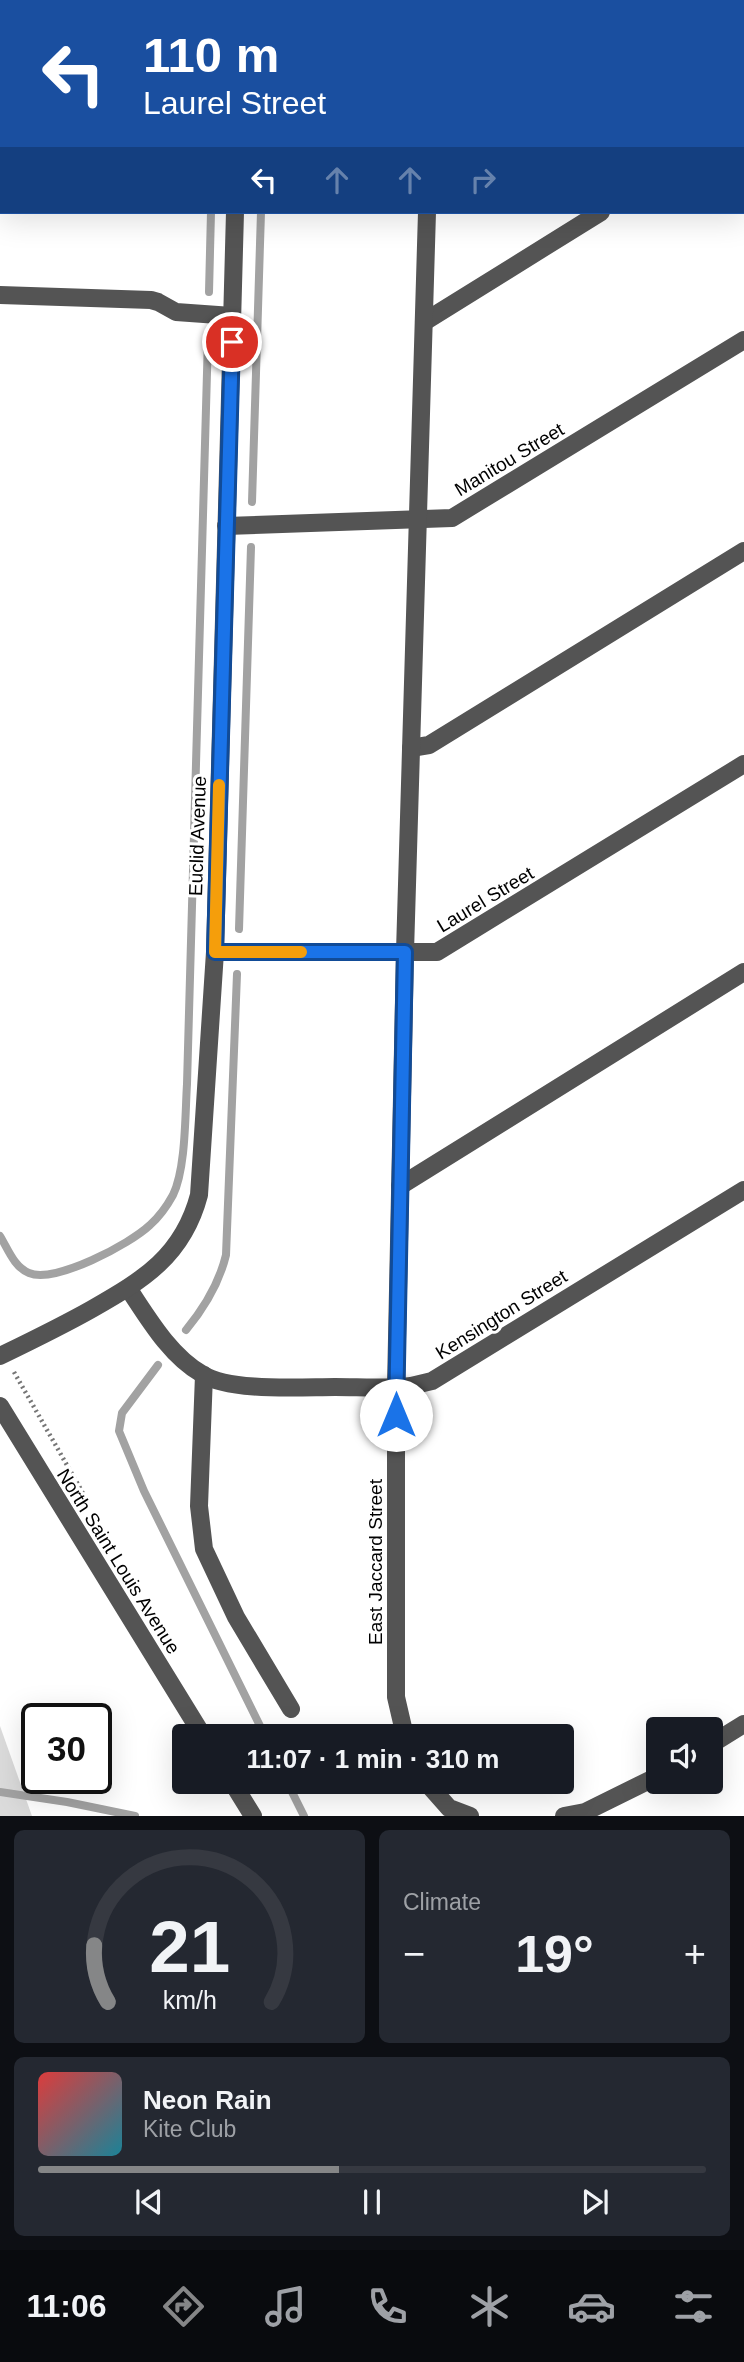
<!DOCTYPE html>
<html lang="en">
<head>
<meta charset="utf-8">
<style>
  body { margin:0; font-family:Helvetica,sans-serif; background:#242831; color:#f1f3f6; height:100vh; display:flex; flex-direction:column; font-size:26px; white-space:nowrap }
  * { box-sizing:border-box; margin:0 }
  p { font-size:23px; color:#9ea1a6 }
  .icon { flex:none; width:38px; height:38px; fill:none; stroke:currentColor; stroke-width:2; stroke-linecap:round; stroke-linejoin:round }
  .map { position:relative; height:1816px; overflow:hidden }
  .sheet { display:flex; flex-direction:column; gap:14px; padding:14px; background:#0d0f14; flex:1 }
  .sheet>* { flex:none }
  .hud { position:absolute; left:0px; top:0px; width:746px; height:214px; box-shadow:0 7px 28px #0002; background:#1a4fa0; color:#fff; overflow:hidden }
  .controls { position:absolute; left:646px; top:1717px; display:grid; gap:14px }
  .controls a { display:grid; place-items:center; width:77px; height:77px; border-radius:7px; background:#171b24; box-shadow:0 7px 28px #0002; font-size:35px }
  .speed { position:absolute; left:21px; top:1703px; display:flex; gap:14px; font-size:35px; font-weight:700; text-align:center }
  .speed>* { display:grid; place-content:center; width:91px; height:91px; border-radius:50%; background:#171b24; box-shadow:0 7px 28px #0002; line-height:1 }
  .speed .limit { border:4px solid #111; border-radius:10px; background:#fff; color:#111 }
  .pin { position:absolute; display:grid; place-items:center; width:60px; height:60px; color:#fff; margin:-30px; border:4px solid #fff; border-radius:50%; box-shadow:0 2px 7px #0007 }
  .me { position:absolute; width:77px; margin:-38px; rotate:0deg; stroke-linejoin:round; filter:drop-shadow(0 0 5px #0008) }
  .turn { display:flex; align-items:center; gap:24px; height:147px; padding:0 28px; font-size:32px }
  .turn .icon { width:91px; height:91px; stroke-width:2.5 }
  .turn b { display:block; font-size:49px; line-height:60px }
  .lanes { display:flex; align-items:center; height:66px; padding:0 28px; background:#0003; justify-content:center; gap:35px; direction:ltr }
  .lanes .off { opacity:.35 }
  .big { font-size:52px; font-weight:600; line-height:1.1 }
  .sheet .card { flex:1; display:flex; flex-direction:column; justify-content:center; gap:10px; min-width:0; padding:0 24px; border-radius:10px; background:#242831 }
  .sheet .dial { align-items:center; gap:0 }
  .dial svg { height:182px; overflow:visible; fill:none; stroke:#363941; stroke-width:7; stroke-linecap:round; text-anchor:middle }
  .dial text { fill:#f1f3f6; stroke:none }
  .song { display:flex; align-items:center; gap:21px }
  .cover { width:84px; height:84px; border-radius:10px; background:linear-gradient(135deg,hsl(0 70% 55%),hsl(190 70% 35%)) }
  .played { height:7px; border-radius:4px; background:linear-gradient(90deg,#858687 45%,#363941 45%) }
  .keys { display:flex; justify-content:space-around; direction:ltr }
  .heat { display:flex; justify-content:space-between; align-items:center; font-size:38px; direction:ltr }
  .sheet .tiles { flex:1; display:grid; gap:14px; grid-template-columns:1fr 1fr }
  .card:last-child { grid-column:span 2 }
  .trip { position:absolute; left:172px; top:1724px; width:402px; height:70px; border-radius:7px; background:#171b24; box-shadow:0 7px 28px #0002; font-weight:600; line-height:70px; text-align:center }
  .menu { display:flex; height:112px; justify-content:space-around; align-items:center; background:#090b0e; color:#9ea1a6 }
  .menu .icon { width:49px; height:49px }
  .menu .active { color:#858687 }
  .menu b { font-size:32px; color:#f1f3f6 }
  .map>svg:first-child { display:block }
</style>
</head>
<body>
<div class="map">
<svg width="744" height="1816" viewBox="0 0 744 1816">
  <rect width="100%" height="100%" fill="#fff"/>
  <path fill="#dbdbdb" d="M0,1726L32,1816H0Z"/>
  <g fill="none" stroke-linecap="round" stroke-linejoin="round">
    <g stroke="#a2a2a2" stroke-width="8">
      <path d="M215,0V2"/>
      <path d="M264,2V0"/>
      <path d="M209,292L211,212"/>
      <path d="M252,502L261,212"/>
      <path d="M239,929L251,547"/>
      <path d="M0,1236C8,1249 14,1267 29,1273C55,1284 130,1244 150,1225C159,1217 167,1206 173,1195C186,1168 185,1115 187,1084L208,337"/>
      <path d="M186,1330C205,1307 219,1284 226,1255L237,974"/>
      <path d="M158,1365L122,1413L119,1431L144,1491L265,1736"/>
      <path d="M287,1782L304,1816"/>
      <path d="M0,1792L67,1802L135,1816"/>
    </g>
    <g stroke="#767676" stroke-width="4.5" stroke-dasharray="2 3.5" stroke-linecap="butt">
      <path d="M14,1372L84,1495"/>
      <path d="M225,1727L230,1736"/>
    </g>
    <g stroke="#545454" stroke-width="18">
      <path d="M700,0L701,2"/>
      <path d="M241,2V0"/>
      <path d="M433,2V0"/>
      <path d="M604,2L607,0"/>
      <path d="M0,295L151,300L158,302L176,312L232,316"/>
      <path d="M424,322L601,212"/>
      <path d="M226,526L452,518L744,340"/>
      <path d="M411,748L429,745L744,551"/>
      <path d="M215,952H437L744,764"/>
      <path d="M400,1186L744,972"/>
      <path d="M128,1288C148,1318 170,1356 202,1374C230,1392 301,1387 335,1387C360,1387 386,1389 411,1386L432,1381L744,1190"/>
      <path d="M0,1356C31,1341 62,1326 92,1309C143,1280 183,1256 199,1195L215,952L235,212"/>
      <path d="M204,1375L199,1506L204,1549L236,1617L291,1709"/>
      <path d="M0,1406L203,1736"/>
      <path d="M405,1736L396,1697V1387L405,952L427,212"/>
      <path d="M710,1745L744,1724"/>
      <path d="M232,1782L253,1816"/>
      <path d="M426,1782L449,1808L470,1816"/>
      <path d="M564,1816L585,1812L658,1776"/>
    </g>
  </g>
  <g fill="none" stroke-linecap="round" stroke-linejoin="round">
    <g stroke="#114b97" stroke-width="18">
      <path id="route" d="M232,342L215,952H405L396,1415"/>
    </g>
    <use href="#route" stroke="#1a73e8" stroke-width="12"/>
    <path stroke="#f59e0b" stroke-width="12" d="M219,785L215,952H301"/>
  </g>
  <g text-anchor="middle" stroke-width="6" stroke-linejoin="round" paint-order="stroke">
    <g font-size="19" fill="#000" stroke="#fff">
      <text transform="translate(509 459) rotate(-31)" y="7">Manitou Street</text>
      <text transform="translate(197 836) rotate(-88)" y="7">Euclid Avenue</text>
      <text transform="translate(485 899) rotate(-31)" y="7">Laurel Street</text>
      <text transform="translate(501 1314) rotate(-32)" y="7">Kensington Street</text>
      <text transform="translate(119 1561) rotate(58)" y="7">North Saint Louis Avenue</text>
      <text transform="translate(375 1562) rotate(-90)" y="7">East Jaccard Street</text>
    </g>
  </g>
</svg>
<div class="controls">
<a><svg class="icon" aria-label="sound" viewBox="0 0 24 24"><path d="M4 9h4l5-4v14l-5-4H4zM17 9q2 3 0 6"/></svg></a>
</div>
<div class="speed"><div class="limit">30</div></div>
<div class="pin" style="left:232px;top:342px;background:#d93025"><svg class="icon" aria-label="arrive" viewBox="0 0 24 24"><path d="M6 21V4h12l-3 4 3 4H6"/></svg></div>
<svg class="me" style="left:396px;top:1415px" viewBox="-20 -20 40 40"><circle r="19" fill="#fff"/><path d="M0-13L10 11 0 6-10 11z" fill="#1a73e8"/></svg>
<div class="trip">11:07 · 1 min · 310 m</div>
<div class="hud">
<div class="turn"><svg class="icon" aria-label="left" viewBox="0 0 24 24"><path d="M17 20v-9H6M10 6l-5 5 5 5"/></svg><div><b>110 m</b>Laurel Street</div></div>
<div class="lanes"><svg class="icon" aria-label="left" viewBox="0 0 24 24"><path d="M17 20v-9H6M10 6l-5 5 5 5"/></svg><svg class="icon off" aria-label="ahead" viewBox="0 0 24 24"><path d="M12 20V5M6 11l6-6 6 6"/></svg><svg class="icon off" aria-label="ahead" viewBox="0 0 24 24"><path d="M12 20V5M6 11l6-6 6 6"/></svg><svg class="icon off" aria-label="right" viewBox="0 0 24 24"><path d="M7 20v-9h11M14 6l5 5-5 5"/></svg></div>
</div>
</div>
<section class="sheet">
<div class="tiles">
<div class="card dial"><svg viewBox="0 0 100 80">
<path d="M14 69A42 42 0 1 1 86 69"/>
<path d="M14 69A42 42 0 0 1 8 44" stroke="#858687"/>
<text x="50" y="56" font-size="32" font-weight="700">21</text>
<text x="50" y="72" font-size="11">km/h</text>
</svg></div>
<div class="card"><p>Climate</p>
<div class="heat"><a>−</a><b class="big">19°</b><a>+</a></div>
</div>
<div class="card">
<div class="song"><i class="cover"></i><div><b>Neon Rain</b><p>Kite Club</p></div></div>
<div class="played"></div>
<div class="keys"><svg class="icon" aria-label="previous" viewBox="0 0 24 24"><path d="M18 5L8 12l10 7zM5 5v14"/></svg><svg class="icon" aria-label="pause" viewBox="0 0 24 24"><path d="M8 5v14M16 5v14"/></svg><svg class="icon" aria-label="next" viewBox="0 0 24 24"><path d="M6 5l10 7-10 7zM19 5v14"/></svg></div>
</div>
</div>
</section>
<nav class="menu">
<b>11:06</b>
<svg class="icon active" aria-label="directions" viewBox="0 0 24 24"><path d="M12 3l9 9-9 9-9-9zM9 14v-3h6M13 9l2 2-2 2"/></svg>
<svg class="icon" aria-label="music" viewBox="0 0 24 24"><path d="M9 18V5l10-2v13"/><circle cx="6" cy="18" r="3"/><circle cx="16" cy="16" r="3"/></svg>
<svg class="icon" aria-label="phone" viewBox="0 0 24 24"><path d="M5 4h4l2 5-3 2q2 4 5 5l2-3 5 2v4C11 20 4 13 5 4z"/></svg>
<svg class="icon" aria-label="climate" viewBox="0 0 24 24"><path d="M12 3v18M4 7l16 10M4 17L20 7"/></svg>
<svg class="icon" aria-label="car" viewBox="0 0 24 24"><path d="M5 17H2v-5l4-1 3-4h7l3 4 3 1v5h-3M9 17h6M6 11h13"/><circle cx="7" cy="17" r="2"/><circle cx="17" cy="17" r="2"/></svg>
<svg class="icon" aria-label="filters" viewBox="0 0 24 24"><path d="M4 7h16M4 17h16"/><circle cx="9" cy="7" r="2"/><circle cx="15" cy="17" r="2"/></svg>
</nav>
</body>
</html>
